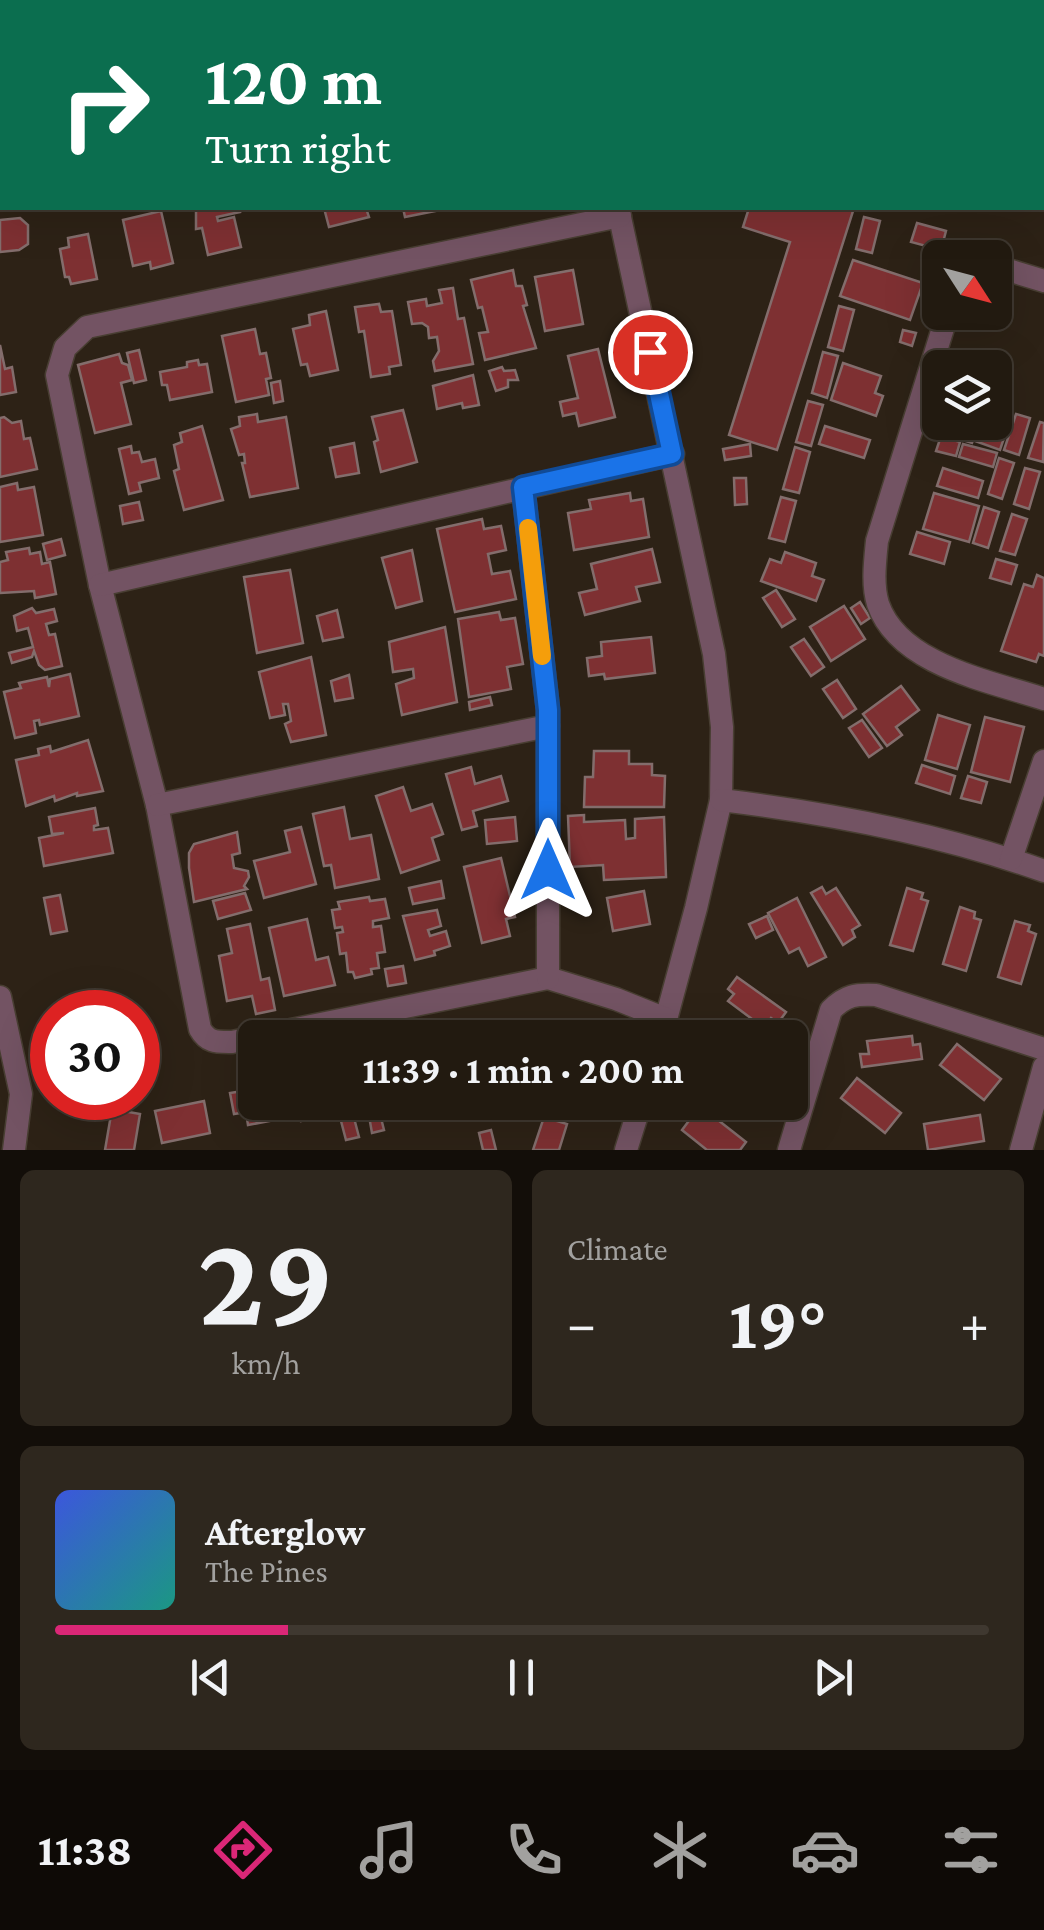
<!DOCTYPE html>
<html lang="en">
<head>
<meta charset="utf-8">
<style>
  body { margin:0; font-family:"Crimson Pro",serif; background:#2e271e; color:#f1f3f6; height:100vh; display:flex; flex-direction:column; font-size:38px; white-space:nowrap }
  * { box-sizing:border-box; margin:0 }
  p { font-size:32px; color:#a2a19f }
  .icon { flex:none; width:55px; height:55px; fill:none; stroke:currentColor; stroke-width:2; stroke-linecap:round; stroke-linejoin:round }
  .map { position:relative; height:1150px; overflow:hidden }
  .panel { display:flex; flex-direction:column; gap:20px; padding:20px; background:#130e09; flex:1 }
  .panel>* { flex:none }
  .banner { position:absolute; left:0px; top:0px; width:1045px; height:210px; box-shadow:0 10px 40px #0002,0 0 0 2px #3f3830; background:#0b6e4f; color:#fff; overflow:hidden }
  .needle { width:65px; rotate:126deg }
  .controls { position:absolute; left:922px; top:240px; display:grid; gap:20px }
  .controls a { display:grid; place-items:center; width:90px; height:90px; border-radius:15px; background:#221a10; box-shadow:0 10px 40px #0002,0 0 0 2px #3f3830; font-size:50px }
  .speed { position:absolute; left:30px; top:990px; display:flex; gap:20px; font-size:50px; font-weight:700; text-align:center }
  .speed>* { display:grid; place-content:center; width:130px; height:130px; border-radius:50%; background:#221a10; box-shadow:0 10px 40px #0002,0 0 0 2px #3f3830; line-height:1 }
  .speed .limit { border:15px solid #d22; background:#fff; color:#111 }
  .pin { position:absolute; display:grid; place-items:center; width:85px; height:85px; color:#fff; margin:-42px; border:5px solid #fff; border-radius:50%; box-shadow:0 2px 10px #0007 }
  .me { position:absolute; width:110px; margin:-55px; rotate:0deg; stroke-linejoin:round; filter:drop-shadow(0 0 8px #0008) }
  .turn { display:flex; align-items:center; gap:35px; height:210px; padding:0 40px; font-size:45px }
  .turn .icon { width:130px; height:130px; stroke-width:2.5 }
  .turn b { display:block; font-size:70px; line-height:85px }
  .big { font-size:75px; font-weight:700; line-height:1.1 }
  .panel .widget { flex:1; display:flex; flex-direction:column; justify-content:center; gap:15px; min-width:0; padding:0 35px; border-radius:15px; background:#2e271e }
  .panel .dial { align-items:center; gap:0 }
  .dial b { font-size:130px; line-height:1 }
  .song { display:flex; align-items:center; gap:30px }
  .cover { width:120px; height:120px; border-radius:15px; background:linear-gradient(135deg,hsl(230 70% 55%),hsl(170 70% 35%)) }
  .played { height:10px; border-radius:5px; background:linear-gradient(90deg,#db2777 25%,#3f3830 25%) }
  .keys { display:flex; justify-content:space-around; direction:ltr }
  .heat { display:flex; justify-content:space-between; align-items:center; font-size:55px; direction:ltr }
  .panel .tiles { flex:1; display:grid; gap:20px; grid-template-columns:1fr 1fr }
  .widget:last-child { grid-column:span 2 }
  .trip { position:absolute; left:238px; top:1020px; width:570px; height:100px; border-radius:15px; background:#221a10; box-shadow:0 10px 40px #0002,0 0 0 2px #3f3830; font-weight:700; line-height:100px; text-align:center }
  .tab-bar { display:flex; height:160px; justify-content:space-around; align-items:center; background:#0e0a06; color:#a2a19f }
  .tab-bar .icon { width:70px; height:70px }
  .tab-bar .selected { color:#db2777 }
  .tab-bar b { font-size:45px; color:#f1f3f6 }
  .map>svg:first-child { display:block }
</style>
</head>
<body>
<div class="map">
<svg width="1044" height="1150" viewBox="0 0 1044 1150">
  <rect width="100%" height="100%" fill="#2d2216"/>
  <g fill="#7e3032" stroke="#836d6c" stroke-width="2.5">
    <path d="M714,0H792L713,2Z"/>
    <path d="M196,208H239L240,212L217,217L218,221L234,217L241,247L208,255L202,228L196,229Z"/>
    <path d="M324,208H366L369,217L329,227Z"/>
    <path d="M403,208H439L440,210L405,217Z"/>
    <path d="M749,208H854L777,450L729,435L790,242L743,227Z"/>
    <path d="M161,211L173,263L151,269L150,262L133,266L123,220Z"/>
    <path d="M864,217L880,221L872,253L856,249Z"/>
    <path d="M20,218L28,225V244L19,250L0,252V220Z"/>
    <path d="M917,223L946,231L941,250L911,242Z"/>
    <path d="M88,234L97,279L71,284L69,277H65L60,249L69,247L68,238Z"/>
    <path d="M853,260L923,283L910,320L840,296Z"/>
    <path d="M513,270L516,286H522L527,305L523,306L536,348L485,360L479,333L488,332L482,307L478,308L471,280Z"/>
    <path d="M573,270L583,324L545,331L535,277Z"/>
    <path d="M453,288L458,319L464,318L473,364L435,371L433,361L439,351L437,337L429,338L428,327L422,323L412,324L408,302L426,299L427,306L442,303L439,290Z"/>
    <path d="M379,304L381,312L392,311L401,365L389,367L390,374L371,377L364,331L359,332L355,307Z"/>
    <path d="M839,306L854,310L843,351L828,347Z"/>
    <path d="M326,311L338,370L310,376L307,364L301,365L293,329L310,325L309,315Z"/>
    <path d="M255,329L260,354L266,353L271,378L266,379L269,395L236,402L222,336Z"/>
    <path d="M903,330L916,333L912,346L900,342Z"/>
    <path d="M0,345L5,369L12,367L16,392L0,395Z"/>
    <path d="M598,349L615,417L579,426L576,413L563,416L560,402L578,398L568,356Z"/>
    <path d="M139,350L146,380L134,383L127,353Z"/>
    <path d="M823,352L838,356L827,398L812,393Z"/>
    <path d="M119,354L122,363L128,365L132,380L121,383L131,424L95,433L78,365Z"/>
    <path d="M198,360L199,365L207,364L212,392L170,400L167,385H162L160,372L187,367V362Z"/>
    <path d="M843,363L881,376L875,393L883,396L876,416L831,400Z"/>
    <path d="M502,367L504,371L515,370L518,380H508V387L496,391L489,371Z"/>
    <path d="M473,375L479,405L463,408L462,403L437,409L433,386Z"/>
    <path d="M280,381L283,401L274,403L271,383Z"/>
    <path d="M808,401L823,405L811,446L796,442Z"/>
    <path d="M403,410L417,462L381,472L374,442L378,440L372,417Z"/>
    <path d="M257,414L258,422L286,417L298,488L250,497L242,463H245L244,454L239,455L231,429L240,426L239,417Z"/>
    <path d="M1016,414L1030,418L1019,455L1004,450Z"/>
    <path d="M4,417L12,423L21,421L24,439L30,438L37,469L0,477V418Z"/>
    <path d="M947,422L977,429L972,443L943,434Z"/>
    <path d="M1040,422L1044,423L1043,462L1028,458Z"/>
    <path d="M202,426L223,500L184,510L174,471L179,469L174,445L182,442L180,433Z"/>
    <path d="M825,426L870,440L864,458L819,444Z"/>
    <path d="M980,427L1005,435L1000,450L975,441Z"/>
    <path d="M941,436L960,442L956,456L936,451Z"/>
    <path d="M354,443L359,473L336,477L330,448Z"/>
    <path d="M750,444L751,456L725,460L723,449Z"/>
    <path d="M963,444L997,453L993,467L959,457Z"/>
    <path d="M131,446L132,453L139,452L142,462L155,459L159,478L139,483L141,491L129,494L119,449Z"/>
    <path d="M795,447L810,452L799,493L783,489Z"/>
    <path d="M999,458L1014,463L1002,499L988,494Z"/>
    <path d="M943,468L983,481L978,498L937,486Z"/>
    <path d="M1025,468L1040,472L1029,509L1014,504Z"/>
    <path d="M734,478H746L747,504L735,505Z"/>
    <path d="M17,483L18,490L34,487L43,535L0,542V487Z"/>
    <path d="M630,493L631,501L643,499L649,537L574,550L568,513L591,509L589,500Z"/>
    <path d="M934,493L979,506L969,542L923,529Z"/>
    <path d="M781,497L796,501L785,542L769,538Z"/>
    <path d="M139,502L143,520L123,524L120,506Z"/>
    <path d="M984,507L999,512L988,548L973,543Z"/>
    <path d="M1012,514L1027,519L1015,555L1000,551Z"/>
    <path d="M482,519L484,529L501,526L506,550L488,554L492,574L510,571L516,599L455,612L437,529Z"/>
    <path d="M917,532L950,542L944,564L910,554Z"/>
    <path d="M61,539L65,555L47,560L43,544Z"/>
    <path d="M29,548L30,554L40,552L42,564L50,562L56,594L35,598L34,591L0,593V562L8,560L6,552Z"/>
    <path d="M652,549L660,582L636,587L640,601L585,615L579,593L597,589L591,564Z"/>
    <path d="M412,550L422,601L396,608L382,558Z"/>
    <path d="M785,552L816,563L812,576L824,580L816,601L761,581L770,559L781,563Z"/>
    <path d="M996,559L1017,565L1011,584L990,578Z"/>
    <path d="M290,570L303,643L257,653L244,577Z"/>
    <path d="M1037,575L1044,578V656L1039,654L1036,662L1001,651L1024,584L1033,587Z"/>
    <path d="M776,590L795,619L782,627L763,598Z"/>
    <path d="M860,602L870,618L861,624L851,608Z"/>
    <path d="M844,606L865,639L831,661L810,627Z"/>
    <path d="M32,608L36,613L54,609L57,621L46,624L49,635L55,634L62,666L45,670L39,665L34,651L32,657L12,663L9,653L33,647L28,628L17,631L14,616Z"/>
    <path d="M337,610L343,637L323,641L317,616Z"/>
    <path d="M499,612L501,620L515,618L523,664L507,667L511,689L469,697L458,619Z"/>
    <path d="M445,627L457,702L402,715L396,684L414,678L413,669L393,672L389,642Z"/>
    <path d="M651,637L655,673L605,679L604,674L589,676L587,658L602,656L601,642Z"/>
    <path d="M804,639L824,667L811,676L791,647Z"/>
    <path d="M311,657L326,735L291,742L285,724L291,721L288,704H283L285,715L270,718L259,672Z"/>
    <path d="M70,674L79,716L40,725L39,720L34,721L36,733L15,738L4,692L21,688L19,683L47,677L49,687L50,679Z"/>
    <path d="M349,675L353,698L335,701L331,681Z"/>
    <path d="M837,680L856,709L843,718L823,689Z"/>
    <path d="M901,686L919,710L896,727L902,735L887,746L863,714Z"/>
    <path d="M490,697L492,705L470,710L469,702Z"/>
    <path d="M938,715L970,725L957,769L925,760Z"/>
    <path d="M985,717L1024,727L1010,782L971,772Z"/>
    <path d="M862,720L882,748L869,757L849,728Z"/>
    <path d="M88,740L103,791L77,796V793L55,801L54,796L26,806L16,760L39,755L38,749L50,746L51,752Z"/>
    <path d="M594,751H629V764H652V775L665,776L664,807H584L585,777H593Z"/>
    <path d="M922,765L955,776L950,794L916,783Z"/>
    <path d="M471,767L475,784L501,776L508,801L473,811L477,826L462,830L446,774Z"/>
    <path d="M968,776L987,782L981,803L961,798Z"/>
    <path d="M403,787L411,811L432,804L443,834L432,838L439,860L401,873L376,796Z"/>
    <path d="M344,807L350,839L371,835L379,879L335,888L331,865L324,866L313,814Z"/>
    <path d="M95,808L98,825L94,826V830L108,828L113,853L44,866L39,838L64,833L52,834L49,817Z"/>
    <path d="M584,815V822L625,820L626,839L635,838V819L664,817L666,877L604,880L603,865L570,867L568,816Z"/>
    <path d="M515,817L517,841L487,844L485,820Z"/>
    <path d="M301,827L316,884L264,898L254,861L290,852L285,831Z"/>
    <path d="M237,832L240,853L232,855L234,868L248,871L249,877L244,886L247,889L194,902L189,868V853L194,844Z"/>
    <path d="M501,858L515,917L506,919L510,936L482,943L464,867Z"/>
    <path d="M441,881L444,898L413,904L409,888Z"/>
    <path d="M822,887L826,894L836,888L860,925L852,930L855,937L843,945L811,893Z"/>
    <path d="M907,888L923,893L921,899L928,901L913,951L890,945Z"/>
    <path d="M644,891L650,924L613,931L607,898Z"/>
    <path d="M245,893L251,910L218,919L213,901Z"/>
    <path d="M60,895L67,931L51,934L44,898Z"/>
    <path d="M369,897L370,901L385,899L389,918L373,921V927L381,926L385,952L377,953L379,968L371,969L372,974L355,978L353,972H348L346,953L340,954L337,933L343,932L342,927L335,928L332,910L340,909L338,902Z"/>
    <path d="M797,898L826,957L808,966L799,948L789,953L768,913Z"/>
    <path d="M960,907L975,912L974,918L981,920L966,971L943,964Z"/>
    <path d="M437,910L441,926L428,930L430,936L446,931L450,946L434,951L435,955L415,960L403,916Z"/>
    <path d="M767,916L773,930L756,938L749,924Z"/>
    <path d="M307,919L316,960L328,957L335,985L284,996L269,928Z"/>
    <path d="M1015,921L1030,925L1028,931L1036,934L1021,984L998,977Z"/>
    <path d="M250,924L261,980L269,978L275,1010L256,1014L252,996L227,1001L219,956L232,953L227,929Z"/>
    <path d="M403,966L406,983L388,986L385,969Z"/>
    <path d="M737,977L786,1012L778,1023L771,1018L764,1028L728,1001L734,994L728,989Z"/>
    <path d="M118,1000L121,1012H90L89,1007Z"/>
    <path d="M559,1025L583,1038H553Z"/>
    <path d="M912,1036L913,1045L920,1044L922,1059L862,1067L860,1054H869L867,1041Z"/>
    <path d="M957,1044L1001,1079L984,1100L940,1065Z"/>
    <path d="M857,1078L901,1113L885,1133L841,1098Z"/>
    <path d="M255,1089V1102H282L285,1118L248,1125L246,1112L234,1114L230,1093Z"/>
    <path d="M89,1098H113L115,1104L92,1110Z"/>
    <path d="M204,1101L210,1133L162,1143L155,1111Z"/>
    <path d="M298,1102H348L350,1112L301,1121Z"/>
    <path d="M695,1102L746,1142L740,1150H707L682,1130L691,1118L686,1114Z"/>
    <path d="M112,1109L140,1114L134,1150H105Z"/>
    <path d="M380,1114L384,1130L372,1133L369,1116Z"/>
    <path d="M980,1115L984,1141L928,1150L924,1124Z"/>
    <path d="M544,1117L567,1124L559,1150H533Z"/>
    <path d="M354,1118L359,1137L346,1140L341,1121Z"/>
    <path d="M491,1130L496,1150H483L479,1133Z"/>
  </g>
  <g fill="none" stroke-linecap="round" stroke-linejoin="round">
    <g stroke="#483e32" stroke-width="25">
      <g id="minor">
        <path d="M576,0L577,2"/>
        <path d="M350,2L360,0"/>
        <path d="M0,17L2,29"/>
        <path d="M618,208L714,654L722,727L721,800L696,908L661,1038"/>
        <path d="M620,216L87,327L65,348L57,375L100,585L157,805L200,1029C208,1043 217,1042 232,1042L548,978L616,999L666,1019"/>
        <path d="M995,270H1008L1044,281"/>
        <path d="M948,312L877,541C875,561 872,585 878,604C899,665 990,681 1044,699"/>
        <path d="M523,487L548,710V978"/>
        <path d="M100,585L673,454"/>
        <path d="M721,800C829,813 941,834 1044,871"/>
        <path d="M157,805L548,726"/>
        <path d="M1011,859L1044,761"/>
        <path d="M0,997L21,1094L14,1150"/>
        <path d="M626,1150L641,1102"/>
        <path d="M789,1150L831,1010C846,995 856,994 876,995L1044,1049"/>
        <path d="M1021,1150L1044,1067"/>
      </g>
    </g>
    <path stroke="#70665b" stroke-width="4" stroke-dasharray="5 5" stroke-linecap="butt" d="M1042,156L1044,157"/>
    <use href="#minor" stroke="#735363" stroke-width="22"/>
  </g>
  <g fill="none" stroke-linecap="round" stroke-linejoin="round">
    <g stroke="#114b97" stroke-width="25">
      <path id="route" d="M548,870V710L523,487L672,454L650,352"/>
    </g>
    <use href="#route" stroke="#1a73e8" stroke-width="18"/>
    <path stroke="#f59e0b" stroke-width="18" d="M528,528L542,656"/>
  </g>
</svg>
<div class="controls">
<a><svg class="needle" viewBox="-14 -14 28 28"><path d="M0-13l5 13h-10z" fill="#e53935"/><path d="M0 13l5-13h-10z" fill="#a2a19f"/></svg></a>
<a><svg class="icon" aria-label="layers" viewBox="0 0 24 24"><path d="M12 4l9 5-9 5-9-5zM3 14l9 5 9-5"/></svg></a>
</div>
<div class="speed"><div class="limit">30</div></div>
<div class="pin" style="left:650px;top:352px;background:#d93025"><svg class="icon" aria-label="arrive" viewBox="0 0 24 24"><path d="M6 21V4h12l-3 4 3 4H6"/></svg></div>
<svg class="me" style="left:548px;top:870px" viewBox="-20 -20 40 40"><path d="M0-17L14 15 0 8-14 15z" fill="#1a73e8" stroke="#fff" stroke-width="4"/></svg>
<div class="trip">11:39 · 1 min · 200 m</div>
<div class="banner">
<div class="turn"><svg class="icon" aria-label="right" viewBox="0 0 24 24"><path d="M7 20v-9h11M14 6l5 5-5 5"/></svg><div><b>120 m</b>Turn right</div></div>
</div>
</div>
<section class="panel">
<div class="tiles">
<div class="widget dial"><b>29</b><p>km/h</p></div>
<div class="widget"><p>Climate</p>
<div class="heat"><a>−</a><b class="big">19°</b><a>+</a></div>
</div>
<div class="widget">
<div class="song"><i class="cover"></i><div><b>Afterglow</b><p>The Pines</p></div></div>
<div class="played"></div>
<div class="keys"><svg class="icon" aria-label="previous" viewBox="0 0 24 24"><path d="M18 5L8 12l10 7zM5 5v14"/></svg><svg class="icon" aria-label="pause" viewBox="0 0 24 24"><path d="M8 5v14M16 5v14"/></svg><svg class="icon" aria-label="next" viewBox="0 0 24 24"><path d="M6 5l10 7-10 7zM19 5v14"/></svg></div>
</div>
</div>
</section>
<nav class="tab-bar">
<b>11:38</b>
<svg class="icon selected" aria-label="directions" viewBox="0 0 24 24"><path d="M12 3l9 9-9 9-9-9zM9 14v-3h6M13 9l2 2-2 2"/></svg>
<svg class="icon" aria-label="music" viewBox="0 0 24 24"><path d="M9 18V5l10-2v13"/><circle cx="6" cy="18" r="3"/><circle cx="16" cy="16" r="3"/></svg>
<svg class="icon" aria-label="phone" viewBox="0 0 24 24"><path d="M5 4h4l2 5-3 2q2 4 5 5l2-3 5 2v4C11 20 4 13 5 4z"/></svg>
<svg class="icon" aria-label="climate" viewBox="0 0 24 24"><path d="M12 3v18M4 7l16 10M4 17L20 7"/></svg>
<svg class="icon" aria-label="car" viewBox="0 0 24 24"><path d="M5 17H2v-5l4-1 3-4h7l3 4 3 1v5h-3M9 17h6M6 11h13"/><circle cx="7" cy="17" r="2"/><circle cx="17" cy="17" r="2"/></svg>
<svg class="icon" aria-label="filters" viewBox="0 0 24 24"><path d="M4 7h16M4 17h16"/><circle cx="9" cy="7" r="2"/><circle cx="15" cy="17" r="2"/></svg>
</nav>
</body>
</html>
